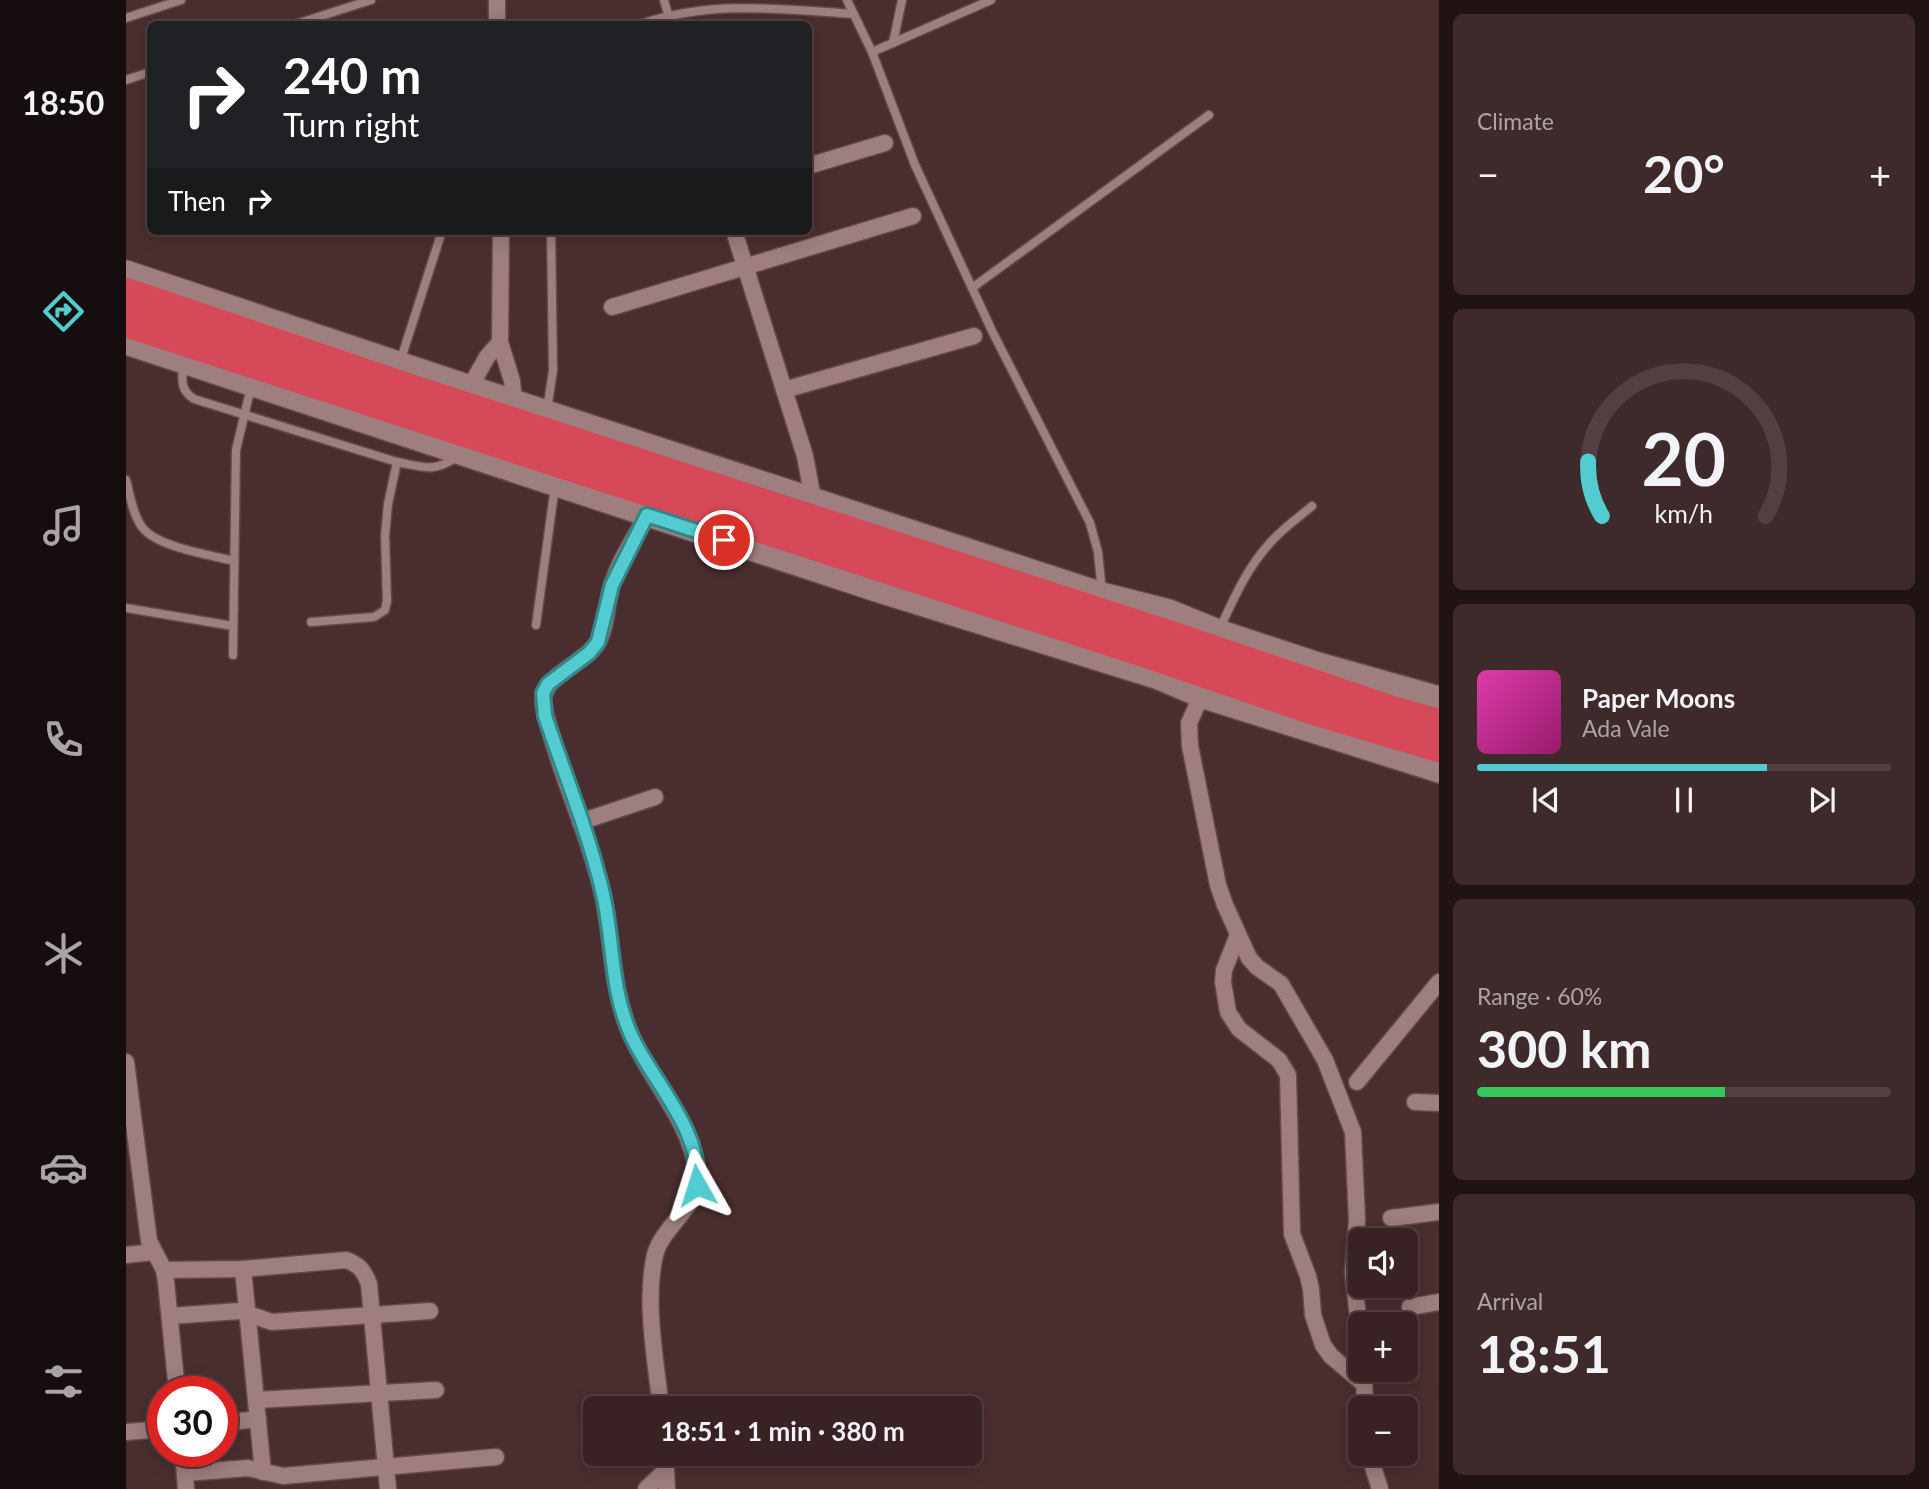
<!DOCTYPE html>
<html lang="en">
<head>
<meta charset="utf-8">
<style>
  body { margin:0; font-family:Lato,sans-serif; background:#3f2a2b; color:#f1f3f6; height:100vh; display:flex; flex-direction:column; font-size:26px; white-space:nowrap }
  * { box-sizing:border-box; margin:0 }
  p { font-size:23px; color:#aba4a6 }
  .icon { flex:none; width:38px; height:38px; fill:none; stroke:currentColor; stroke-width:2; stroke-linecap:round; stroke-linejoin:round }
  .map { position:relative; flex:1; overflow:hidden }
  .sheet { display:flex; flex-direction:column; gap:14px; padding:14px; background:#1f1313; width:490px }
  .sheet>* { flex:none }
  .banner { position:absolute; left:21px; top:21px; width:665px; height:214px; border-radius:10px; box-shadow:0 4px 18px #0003,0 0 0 2px #523f41; background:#202124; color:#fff; overflow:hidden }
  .tools { position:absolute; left:1222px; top:1228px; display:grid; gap:14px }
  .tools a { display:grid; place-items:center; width:70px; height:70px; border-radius:10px; background:#382223; box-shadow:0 4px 18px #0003,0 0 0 2px #523f41; font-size:35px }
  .speed { position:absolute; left:21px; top:1376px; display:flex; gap:14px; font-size:35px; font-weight:700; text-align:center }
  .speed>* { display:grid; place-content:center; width:91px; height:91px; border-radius:50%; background:#382223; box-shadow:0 4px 18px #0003,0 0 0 2px #523f41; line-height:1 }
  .speed .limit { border:10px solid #d22; background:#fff; color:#111 }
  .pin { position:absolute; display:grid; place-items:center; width:60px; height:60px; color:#fff; margin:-30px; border:4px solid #fff; border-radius:50%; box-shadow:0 2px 7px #0007 }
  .me { position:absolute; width:77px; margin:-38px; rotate:354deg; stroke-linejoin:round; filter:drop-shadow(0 0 5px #0008) }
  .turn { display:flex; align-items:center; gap:24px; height:147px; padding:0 21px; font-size:32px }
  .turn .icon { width:91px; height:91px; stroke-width:2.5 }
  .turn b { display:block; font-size:49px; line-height:60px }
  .then { display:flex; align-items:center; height:66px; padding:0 21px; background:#0003; gap:14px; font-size:26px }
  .big { font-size:52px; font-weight:700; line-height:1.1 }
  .sheet .card { flex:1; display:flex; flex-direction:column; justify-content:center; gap:10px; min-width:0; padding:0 24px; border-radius:10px; background:#3f2a2b }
  .sheet .dial { align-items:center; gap:0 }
  .dial svg { height:182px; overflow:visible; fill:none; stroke:#523f41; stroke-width:7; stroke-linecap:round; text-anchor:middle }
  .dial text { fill:#f1f3f6; stroke:none }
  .song { display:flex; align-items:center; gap:21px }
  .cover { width:84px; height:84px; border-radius:10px; background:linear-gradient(135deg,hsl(320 70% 55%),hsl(320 70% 35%)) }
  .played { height:7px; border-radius:4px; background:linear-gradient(90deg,#52ccd0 70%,#523f41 70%) }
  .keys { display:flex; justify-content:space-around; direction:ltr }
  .heat { display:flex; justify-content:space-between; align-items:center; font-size:38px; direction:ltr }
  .charge { height:10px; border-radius:5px; background:linear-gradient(90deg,#34c759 60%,#523f41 0) }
  .trip { position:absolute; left:457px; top:1396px; width:399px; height:70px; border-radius:10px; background:#382223; box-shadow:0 4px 18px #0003,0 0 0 2px #523f41; font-weight:700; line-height:70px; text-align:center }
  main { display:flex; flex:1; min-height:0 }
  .menu { display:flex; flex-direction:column; width:126px; justify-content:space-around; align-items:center; background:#160e0e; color:#aba4a6 }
  .menu .icon { width:49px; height:49px }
  .menu .selected { color:#52ccd0 }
  .menu b { font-size:32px; color:#f1f3f6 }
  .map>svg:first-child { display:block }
</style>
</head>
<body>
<main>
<nav class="menu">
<b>18:50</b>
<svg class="icon selected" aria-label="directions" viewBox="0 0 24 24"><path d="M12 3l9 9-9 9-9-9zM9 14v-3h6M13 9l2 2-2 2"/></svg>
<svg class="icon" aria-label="music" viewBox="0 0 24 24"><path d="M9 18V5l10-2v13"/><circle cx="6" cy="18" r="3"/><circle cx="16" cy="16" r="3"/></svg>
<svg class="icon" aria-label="phone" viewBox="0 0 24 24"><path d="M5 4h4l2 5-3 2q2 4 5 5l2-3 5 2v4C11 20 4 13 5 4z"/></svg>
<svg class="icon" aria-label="climate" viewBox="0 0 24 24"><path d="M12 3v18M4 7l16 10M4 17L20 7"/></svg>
<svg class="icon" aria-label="car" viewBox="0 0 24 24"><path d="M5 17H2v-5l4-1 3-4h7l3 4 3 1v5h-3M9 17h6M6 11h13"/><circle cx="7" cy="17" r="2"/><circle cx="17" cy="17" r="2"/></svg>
<svg class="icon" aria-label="filters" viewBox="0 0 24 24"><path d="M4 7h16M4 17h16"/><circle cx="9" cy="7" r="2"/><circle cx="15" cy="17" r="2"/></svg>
</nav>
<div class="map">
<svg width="1313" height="1489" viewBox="0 0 1313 1489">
  <rect width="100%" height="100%" fill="#4a2e2f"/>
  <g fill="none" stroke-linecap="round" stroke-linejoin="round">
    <g stroke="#614a4b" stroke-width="11">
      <g id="lane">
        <path d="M538,0L542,14"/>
        <path d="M721,0L746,52L789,165L867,333L964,523L972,552L976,592"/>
        <path d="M0,18L55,0"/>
        <path d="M170,24L245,0"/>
        <path d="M515,24C586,0 653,9 727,14"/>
        <path d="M767,43L776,0"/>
        <path d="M746,52L865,0"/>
        <path d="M0,80L24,72"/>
        <path d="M846,288L1083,115"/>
        <path d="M274,362L316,231"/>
        <path d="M57,365C56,380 54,390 68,399L271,462C298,467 307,473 331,457"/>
        <path d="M421,410L427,370L425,231"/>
        <path d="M0,480C4,495 7,515 16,527C30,547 85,555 108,561"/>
        <path d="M0,608L107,626"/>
        <path d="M185,622L248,617L259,610L261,601L259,536L262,504L271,462"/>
        <path d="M410,625L429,486"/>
        <path d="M1094,628C1108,598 1121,568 1144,543C1156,529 1172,518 1186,506"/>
        <path d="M107,655L110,450L125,387"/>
      </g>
    </g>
    <g stroke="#614a4b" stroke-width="19">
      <g id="street">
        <path d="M371,24V0"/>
        <path d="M682,166L759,143"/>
        <path d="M375,231L374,342L386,381L388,401"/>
        <path d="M608,231L679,456L687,499"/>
        <path d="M486,307L787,216"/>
        <path d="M344,387L361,357L374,342"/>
        <path d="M658,390L848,336"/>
        <path d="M521,515C509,538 492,562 485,588C480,606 481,629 470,645C455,666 418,674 417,702C430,768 462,829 477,895C487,943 485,988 505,1035C525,1082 564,1120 571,1172C576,1205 536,1226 529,1255C518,1302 530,1361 535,1409"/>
        <path d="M1075,696L1063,723L1064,746L1092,885L1099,905L1123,958L1131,967L1155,984L1199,1060L1227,1132L1231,1220L1227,1273L1234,1335"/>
        <path d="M454,822L529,797"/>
        <path d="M1112,935L1098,970L1097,982L1102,1012L1113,1029L1153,1060L1162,1075L1166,1234L1182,1276L1185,1289L1187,1315L1197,1345L1205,1356L1238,1384"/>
        <path d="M0,1062L23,1241L38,1270L40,1282L51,1391"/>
        <path d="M1231,1082L1313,982"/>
        <path d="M1289,1102L1313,1103"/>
        <path d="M1265,1218L1313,1212"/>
        <path d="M0,1255L27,1252"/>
        <path d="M117,1269L137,1472"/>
        <path d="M38,1270L117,1269L220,1260C234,1265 238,1271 243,1284L262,1489"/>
        <path d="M1284,1307L1313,1302"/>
        <path d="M44,1316L113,1311L146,1322L304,1311"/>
        <path d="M1238,1376L1239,1409"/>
        <path d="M130,1400L310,1390"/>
        <path d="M96,1423L132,1419"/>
        <path d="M0,1432L37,1429"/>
        <path d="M57,1451L60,1489"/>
        <path d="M539,1454L541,1489"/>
        <path d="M1243,1454L1254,1489"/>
        <path d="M59,1473L122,1468L157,1476L370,1457"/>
        <path d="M520,1489L540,1470"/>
      </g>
    </g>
    <g stroke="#614a4b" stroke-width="26">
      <g id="secondary">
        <path d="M0,272L344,387L976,594L1043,611L1092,631L1189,663L1313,698"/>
        <path d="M0,343L750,590L1030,677L1075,696L1313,771"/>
      </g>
    </g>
    <g stroke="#614a4b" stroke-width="33">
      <g id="highway">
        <path d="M0,293L293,392L1048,637L1266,711L1313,724"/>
        <path d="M0,322L1027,655L1185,709L1313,747"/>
      </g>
    </g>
    <use href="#lane" stroke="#9e7e7e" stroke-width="8"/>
    <use href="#street" stroke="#9e7e7e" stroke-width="16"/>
    <use href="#secondary" stroke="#9e7e7e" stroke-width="23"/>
    <use href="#highway" stroke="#d64959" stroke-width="30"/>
  </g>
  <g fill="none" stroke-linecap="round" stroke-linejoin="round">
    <g stroke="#358587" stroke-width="18">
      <path id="route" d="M571,1185C577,1131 526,1081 505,1035C484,988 488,943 477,894C463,834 439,775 419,716L417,693L422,684L463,653L472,642L486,585L521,515L598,540"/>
    </g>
    <use href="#route" stroke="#52ccd0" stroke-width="12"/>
  </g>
</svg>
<div class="tools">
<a><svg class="icon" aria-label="sound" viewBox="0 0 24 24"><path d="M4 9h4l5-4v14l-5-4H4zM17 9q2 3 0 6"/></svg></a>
<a>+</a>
<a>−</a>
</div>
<div class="speed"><div class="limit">30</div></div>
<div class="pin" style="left:598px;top:540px;background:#d93025"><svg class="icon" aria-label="arrive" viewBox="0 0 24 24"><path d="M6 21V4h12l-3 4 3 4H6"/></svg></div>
<svg class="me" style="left:571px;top:1185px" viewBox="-20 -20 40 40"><path d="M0-17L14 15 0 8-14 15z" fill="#52ccd0" stroke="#fff" stroke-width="4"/></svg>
<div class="trip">18:51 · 1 min · 380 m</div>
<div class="banner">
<div class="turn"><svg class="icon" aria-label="right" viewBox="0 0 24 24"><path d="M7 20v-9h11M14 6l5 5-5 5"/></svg><div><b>240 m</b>Turn right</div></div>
<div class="then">Then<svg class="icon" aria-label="right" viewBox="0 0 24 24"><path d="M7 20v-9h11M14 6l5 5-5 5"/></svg></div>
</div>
</div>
<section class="sheet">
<div class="card"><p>Climate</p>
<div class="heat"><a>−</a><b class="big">20°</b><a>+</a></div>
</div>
<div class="card dial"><svg viewBox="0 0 100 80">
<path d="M14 69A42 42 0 1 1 86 69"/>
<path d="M14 69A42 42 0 0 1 8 45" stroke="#52ccd0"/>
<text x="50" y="56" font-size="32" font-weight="700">20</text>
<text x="50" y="72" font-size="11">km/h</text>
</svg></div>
<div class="card">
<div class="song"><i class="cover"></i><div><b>Paper Moons</b><p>Ada Vale</p></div></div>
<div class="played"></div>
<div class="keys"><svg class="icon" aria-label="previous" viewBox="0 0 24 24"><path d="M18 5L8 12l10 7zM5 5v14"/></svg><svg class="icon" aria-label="pause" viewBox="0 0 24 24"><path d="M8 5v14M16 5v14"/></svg><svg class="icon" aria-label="next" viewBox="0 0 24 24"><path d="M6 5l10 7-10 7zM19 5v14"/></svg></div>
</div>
<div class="card"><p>Range · 60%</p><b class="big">300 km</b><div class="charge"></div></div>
<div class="card"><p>Arrival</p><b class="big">18:51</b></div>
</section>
</main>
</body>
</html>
